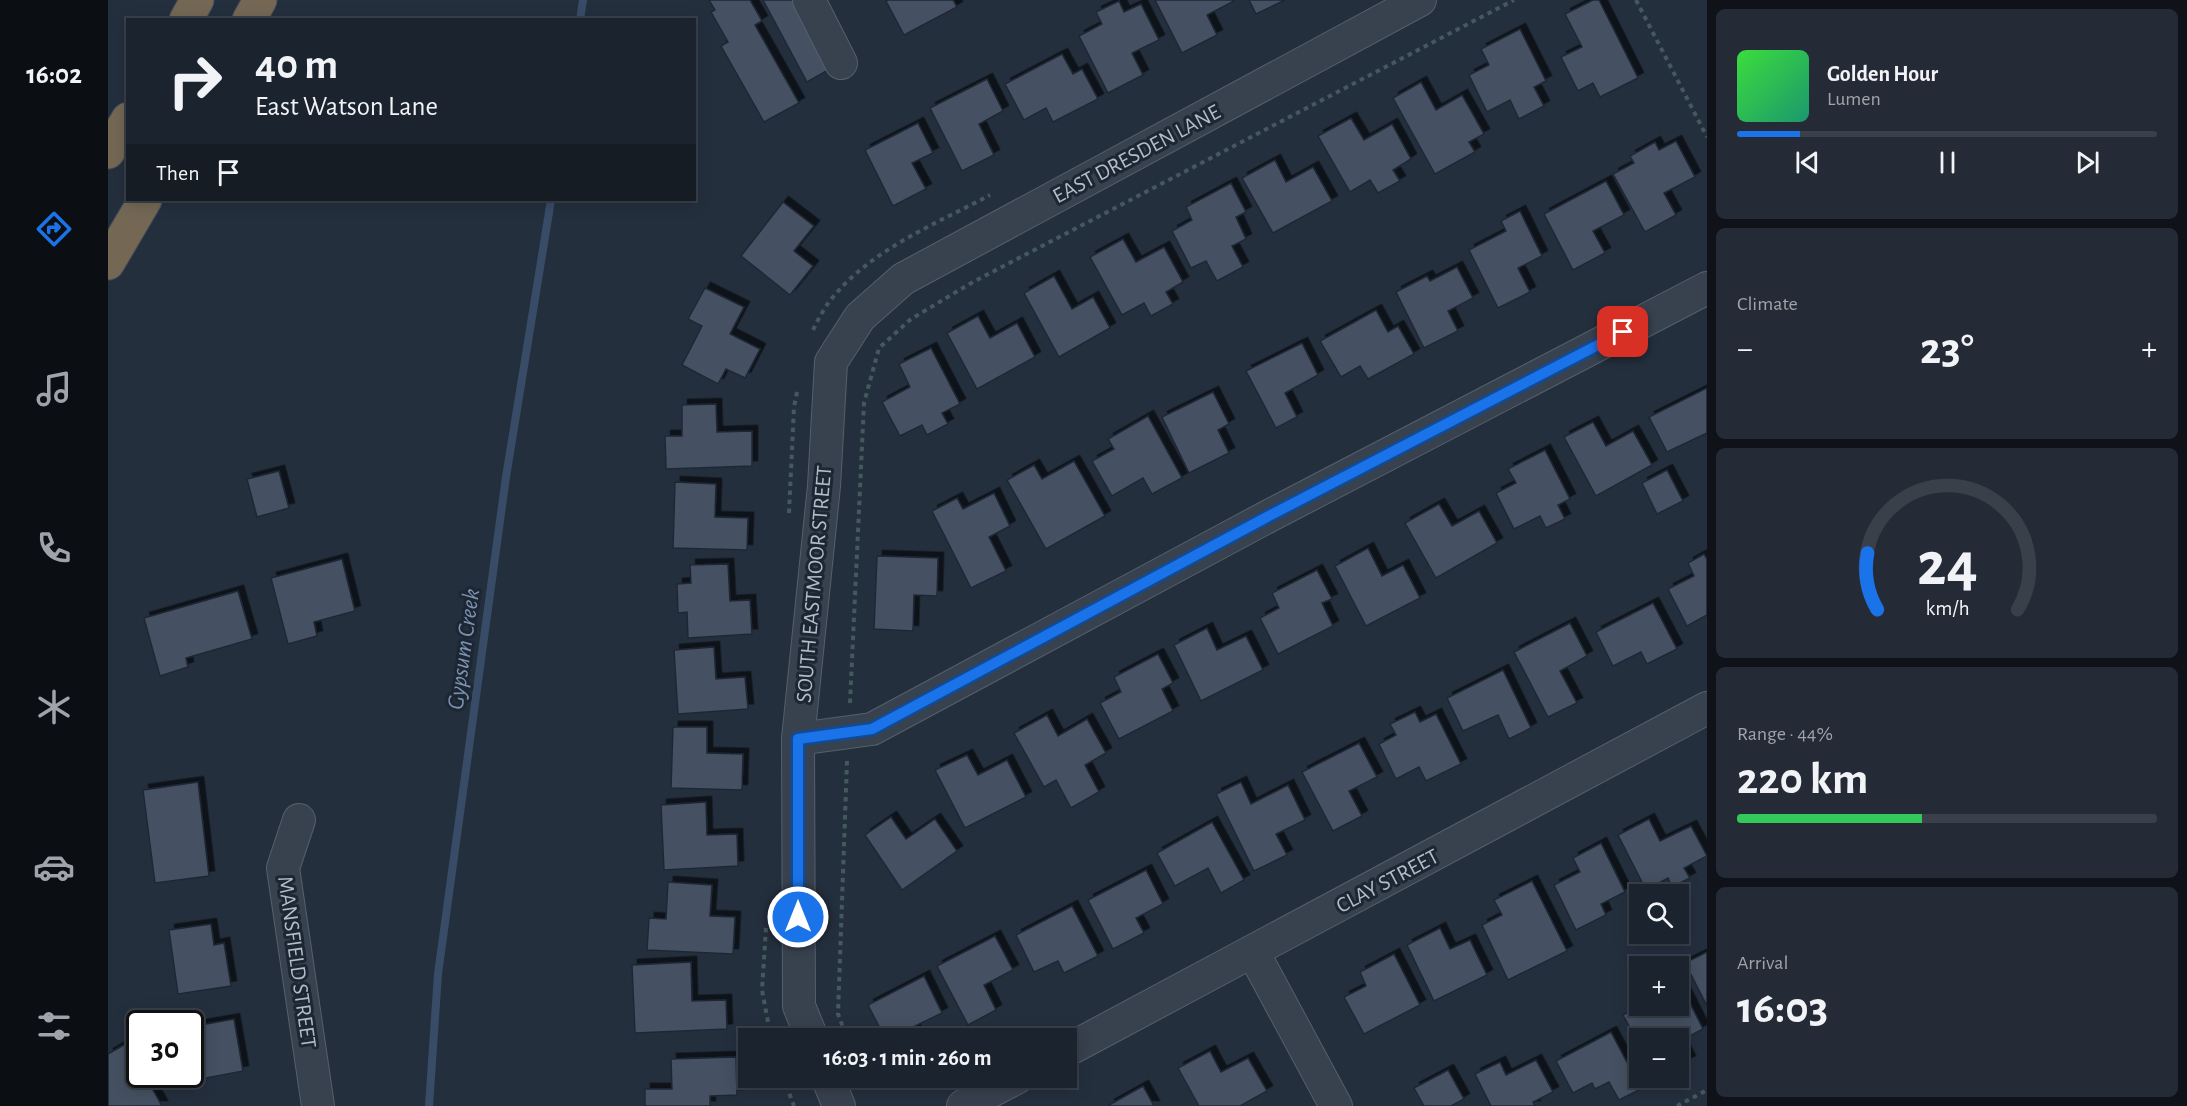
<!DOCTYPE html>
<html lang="en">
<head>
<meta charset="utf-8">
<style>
  body { margin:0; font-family:"Alegreya Sans",sans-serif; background:#242b36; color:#f1f3f6; height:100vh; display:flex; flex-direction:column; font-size:22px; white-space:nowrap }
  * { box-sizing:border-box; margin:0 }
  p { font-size:20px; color:#a0a4aa }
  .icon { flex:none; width:33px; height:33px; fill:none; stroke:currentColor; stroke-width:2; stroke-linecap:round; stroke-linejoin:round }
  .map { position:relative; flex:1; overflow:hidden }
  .sheet { display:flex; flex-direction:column; gap:9px; padding:9px; background:#0f1319; width:480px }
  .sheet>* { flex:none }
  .hud { position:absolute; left:18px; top:18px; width:570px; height:183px; border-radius:0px; box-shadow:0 3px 15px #0003,0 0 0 2px #39404a; background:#1b232e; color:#f1f3f6; overflow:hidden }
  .buttons { position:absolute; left:1521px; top:884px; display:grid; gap:12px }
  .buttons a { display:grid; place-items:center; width:60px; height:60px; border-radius:0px; background:#1b232e; box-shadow:0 3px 15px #0003,0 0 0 2px #39404a; font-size:30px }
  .speed { position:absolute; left:18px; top:1010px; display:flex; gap:12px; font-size:30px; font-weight:700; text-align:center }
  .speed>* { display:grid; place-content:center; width:78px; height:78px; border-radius:50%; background:#1b232e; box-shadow:0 3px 15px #0003,0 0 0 2px #39404a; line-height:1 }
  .speed .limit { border:3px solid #111; border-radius:9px; background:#fff; color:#111 }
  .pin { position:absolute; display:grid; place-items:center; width:51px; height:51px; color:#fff; margin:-26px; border-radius:12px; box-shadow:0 3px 9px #0006 }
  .me { position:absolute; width:66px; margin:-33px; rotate:0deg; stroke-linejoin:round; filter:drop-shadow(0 0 4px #0008) }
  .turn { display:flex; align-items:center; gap:21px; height:126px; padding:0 30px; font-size:27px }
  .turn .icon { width:78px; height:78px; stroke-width:2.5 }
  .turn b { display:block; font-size:42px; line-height:51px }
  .then { display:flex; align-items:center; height:57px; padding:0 30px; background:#0003; gap:12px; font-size:22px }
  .big { font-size:45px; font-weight:700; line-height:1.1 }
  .sheet .widget { flex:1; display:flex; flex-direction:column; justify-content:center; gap:9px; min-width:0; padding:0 21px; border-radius:9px; background:#242b36 }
  .sheet .dial { align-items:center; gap:0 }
  .dial svg { height:156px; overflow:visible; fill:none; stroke:#39404a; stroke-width:7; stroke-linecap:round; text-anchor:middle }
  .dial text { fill:#f1f3f6; stroke:none }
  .song { display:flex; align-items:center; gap:18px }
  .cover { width:72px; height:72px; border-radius:9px; background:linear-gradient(135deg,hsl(120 70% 55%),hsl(160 70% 35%)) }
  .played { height:6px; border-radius:3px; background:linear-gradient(90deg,#1a73e8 15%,#39404a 15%) }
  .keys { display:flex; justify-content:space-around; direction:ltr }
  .heat { display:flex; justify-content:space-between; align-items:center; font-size:33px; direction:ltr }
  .charge { height:9px; border-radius:4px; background:linear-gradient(90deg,#34c759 44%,#39404a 0) }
  .trip { position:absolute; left:630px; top:1028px; width:339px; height:60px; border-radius:0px; background:#1b232e; box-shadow:0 3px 15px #0003,0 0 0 2px #39404a; font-weight:700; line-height:60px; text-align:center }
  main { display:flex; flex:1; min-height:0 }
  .tabs { display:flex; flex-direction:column; width:108px; justify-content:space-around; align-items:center; background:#0b0e12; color:#a0a4aa }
  .tabs .icon { width:42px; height:42px }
  .tabs .on { color:#1a73e8 }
  .tabs b { font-size:27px; color:#f1f3f6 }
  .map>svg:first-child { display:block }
</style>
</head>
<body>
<main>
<nav class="tabs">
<b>16:02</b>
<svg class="icon on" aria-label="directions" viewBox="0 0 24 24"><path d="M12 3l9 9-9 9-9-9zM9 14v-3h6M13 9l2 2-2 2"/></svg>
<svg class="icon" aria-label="music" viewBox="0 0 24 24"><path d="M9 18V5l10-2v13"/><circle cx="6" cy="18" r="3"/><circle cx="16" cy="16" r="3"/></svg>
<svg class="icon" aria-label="phone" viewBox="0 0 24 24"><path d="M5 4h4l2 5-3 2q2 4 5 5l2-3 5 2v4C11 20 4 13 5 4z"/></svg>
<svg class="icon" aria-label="climate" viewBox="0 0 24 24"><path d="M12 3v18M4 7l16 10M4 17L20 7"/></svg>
<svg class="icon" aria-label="car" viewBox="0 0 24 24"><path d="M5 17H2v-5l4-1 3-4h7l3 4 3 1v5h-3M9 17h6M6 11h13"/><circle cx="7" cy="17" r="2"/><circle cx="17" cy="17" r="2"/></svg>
<svg class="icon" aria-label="filters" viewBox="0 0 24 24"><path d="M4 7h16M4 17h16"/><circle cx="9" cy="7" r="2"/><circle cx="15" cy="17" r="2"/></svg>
</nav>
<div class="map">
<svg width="1599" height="1106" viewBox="0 0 1599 1106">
  <defs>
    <filter id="shadow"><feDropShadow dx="5.5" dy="-5.5" stdDeviation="0" flood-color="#0009"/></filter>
  </defs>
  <rect width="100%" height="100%" fill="#242f3e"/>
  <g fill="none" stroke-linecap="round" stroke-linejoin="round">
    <g stroke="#394c67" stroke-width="8">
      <path d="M472,20L475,0"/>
      <path d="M321,1106L330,974L398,477L443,200"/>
    </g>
  </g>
  <g fill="#455162" stroke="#1f2835" stroke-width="1.5" filter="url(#shadow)">
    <path d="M601,0H642L654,21L647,25L691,103L656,122L613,46L620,42L603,12L607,10Z"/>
    <path d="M655,0H685L722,69L699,82Z"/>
    <path d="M780,0H845L849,7L796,35L778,1Z"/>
    <path d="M1047,0H1125L1126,1L1099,15L1109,35L1074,53Z"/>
    <path d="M1141,0H1177L1148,14Z"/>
    <path d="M1485,0H1491L1530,78L1492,97L1485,83L1470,91L1453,57L1474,47L1457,14Z"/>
    <path d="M1011,1L1016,12L1033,4L1051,40L1024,53L1035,75L1000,93L971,36L994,24L988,12Z"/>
    <path d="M1412,29L1438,81L1426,87L1436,106L1411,119L1402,100L1379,112L1361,75L1381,65L1373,49Z"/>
    <path d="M954,54L965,74L974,69L990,99L945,122L938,108L916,120L897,84Z"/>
    <path d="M879,79L895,111L871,124L886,155L854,171L822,108Z"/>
    <path d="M1313,82L1328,110L1354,95L1376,134L1361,142L1367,152L1327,174L1285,98Z"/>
    <path d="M1243,118L1256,140L1284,124L1303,159L1285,170L1292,181L1270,193L1262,180L1242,192L1210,136Z"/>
    <path d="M810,123L825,153L804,163L818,189L785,206L757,150Z"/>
    <path d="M1568,141L1587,177L1556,193L1568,215L1537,232L1505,174L1526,163L1522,156L1547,142L1551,150Z"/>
    <path d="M1167,160L1178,182L1205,167L1224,201L1165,233L1134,178Z"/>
    <path d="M1498,181L1516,215L1485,231L1497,253L1465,270L1436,214Z"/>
    <path d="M1123,183L1138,212L1128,217L1138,239L1124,246L1135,267L1109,281L1098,261L1083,268L1064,231L1084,220L1078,207Z"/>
    <path d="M675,202L706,226L686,251L705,266L682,295L633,256Z"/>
    <path d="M1412,211L1434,256L1410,268L1422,292L1390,308L1361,250L1398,231L1393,221Z"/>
    <path d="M1015,239L1028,262L1056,247L1075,282L1058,292L1065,304L1043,316L1036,303L1014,315L982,257Z"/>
    <path d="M1349,267L1365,298L1340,311L1350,331L1316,348L1288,292L1319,276L1322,281Z"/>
    <path d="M946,276L964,309L985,297L1002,328L951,357L916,293Z"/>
    <path d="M597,288L636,307L622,334L652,349L637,378L618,369L610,384L574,365L594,326L580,319Z"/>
    <path d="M1268,310L1280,332L1290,326L1306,354L1260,379L1252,366L1233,377L1212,341Z"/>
    <path d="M870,316L882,338L909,323L927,357L869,389L839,333Z"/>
    <path d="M1194,343L1210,375L1177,393L1189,417L1168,428L1138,371Z"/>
    <path d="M823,348L852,404L834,413L840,424L819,435L814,425L792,436L774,402L802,387L791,364Z"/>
    <path d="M1599,388V433L1559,452L1541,417Z"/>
    <path d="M1105,392L1121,424L1110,430L1121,453L1081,473L1054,417Z"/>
    <path d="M608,404L609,432L644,431V466L558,469L557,436H574V405Z"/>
    <path d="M1040,416L1074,478L1044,494L1035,478L1004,496L984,461L1006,449L1000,439Z"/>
    <path d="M1485,422L1498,446L1525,431L1544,465L1488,496L1456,437Z"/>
    <path d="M1437,450L1462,499L1450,505L1457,519L1438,528L1432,516L1406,529L1388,493L1408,483L1400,469Z"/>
    <path d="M966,461L997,516L938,549L899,480L926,465L934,479Z"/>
    <path d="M1559,470L1575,501L1549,514L1534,483Z"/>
    <path d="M171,471L181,508L149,517L139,479Z"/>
    <path d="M567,482L608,484L607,517L640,518L639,550L565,548Z"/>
    <path d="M886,493L902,526L881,537L898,571L863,588L824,511L849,498L855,509Z"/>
    <path d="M1331,504L1344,526L1371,511L1389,543L1328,578L1297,523Z"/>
    <path d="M1260,548L1274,576L1295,565L1312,598L1258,626L1227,566Z"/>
    <path d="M1596,554L1599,559V615L1579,626L1560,589L1586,576L1580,563Z"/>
    <path d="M769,556L830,558L829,596L806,595L805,631L766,629Z"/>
    <path d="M234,559L247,611L206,622L209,636L180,644L163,578Z"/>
    <path d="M620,564L622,601L642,600L644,634L580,638L579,612L570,613L569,584L583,583L582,565Z"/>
    <path d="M1209,570L1224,599L1214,603L1225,626L1170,654L1152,618L1171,608L1164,593Z"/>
    <path d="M130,591L144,639L78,658L80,667L52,676L36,618Z"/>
    <path d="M1545,603L1569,649L1539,664L1533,652L1505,666L1488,632Z"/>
    <path d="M1462,623L1479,656L1452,671L1469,703L1440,717L1406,652Z"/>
    <path d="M1099,628L1109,650L1138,636L1155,670L1093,701L1066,645Z"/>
    <path d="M606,647L608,679L637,677L640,709L570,714L566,650Z"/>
    <path d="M1050,654L1065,683L1054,689L1065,711L1011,739L992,703L1013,692L1006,677Z"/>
    <path d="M1395,670L1423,728L1401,739L1390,715L1355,731L1339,698Z"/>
    <path d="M1307,712L1312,722L1328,714L1353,764L1318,781L1311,767L1288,779L1271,744L1288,735L1282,724Z"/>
    <path d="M939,715L950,736L979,719L998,753L977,765L991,792L963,808L948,780L936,787L906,733Z"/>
    <path d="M565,727H599V753L635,754L634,790L563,788Z"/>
    <path d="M1251,743L1269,777L1241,791L1254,816L1225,831L1194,772Z"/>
    <path d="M859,755L870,775L899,760L918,797L857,828L827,770Z"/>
    <path d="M90,782L101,876L47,883L35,790Z"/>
    <path d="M1133,782L1143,804L1180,785L1197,820L1168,834L1179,855L1146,871L1108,794Z"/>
    <path d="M598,802L599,835L629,834L630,866L556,870L553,805Z"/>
    <path d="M783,817L798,839L827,819L849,851L794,890L757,835Z"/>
    <path d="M1541,819L1552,841L1583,826L1599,856L1576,868L1582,878L1564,887L1560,878L1538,890L1510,835Z"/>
    <path d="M1104,822L1136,880L1113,893L1100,868L1067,886L1049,853Z"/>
    <path d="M1493,843L1517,892L1493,904L1498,915L1468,930L1446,885L1472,872L1465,858Z"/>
    <path d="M1038,870L1055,904L1028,918L1036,933L1005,949L980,900Z"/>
    <path d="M1424,881L1459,951L1400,980L1374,925L1394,915L1386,900Z"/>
    <path d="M560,882L604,885L602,916L627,917L625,954L539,950L541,918L558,919Z"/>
    <path d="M964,906L990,956L956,973L950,961L926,972L908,935Z"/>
    <path d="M103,924L106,945L116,943L123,986L70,994L61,930Z"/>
    <path d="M1332,928L1342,949L1362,940L1379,975L1326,1001L1299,945Z"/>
    <path d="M887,936L905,970L876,985L888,1010L860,1025L829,966Z"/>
    <path d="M1599,952V1006L1577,963Z"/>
    <path d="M1286,954L1312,1005L1256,1034L1236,997L1258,986L1252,972Z"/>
    <path d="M583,962L584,1001L618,1000L619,1029L527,1033L524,965Z"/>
    <path d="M816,976L834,1013L805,1027L811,1038H777L760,1005Z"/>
    <path d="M1573,985L1595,1029L1572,1041L1582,1061L1570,1067V1038H1532V1046L1515,1015L1534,1005H1570V986Z"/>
    <path d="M126,1019L135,1071L93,1079L91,1068L82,1070V1027Z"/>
    <path d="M1503,1032L1533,1089L1511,1100L1501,1082L1487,1089L1484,1083L1465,1093L1448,1061Z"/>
    <path d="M19,1043L32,1065V1074H36L54,1106H0V1054Z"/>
    <path d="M1102,1051L1113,1072L1140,1058L1159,1091L1132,1106H1091L1070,1068Z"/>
    <path d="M628,1057L629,1095L602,1096V1106H537V1089H564L563,1059Z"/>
    <path d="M1428,1060L1445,1092L1425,1102L1427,1106H1383L1367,1074L1392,1062L1398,1075Z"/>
    <path d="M1340,1070L1356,1099L1343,1106H1316L1306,1088Z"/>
    <path d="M1035,1086L1046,1106H1002L1001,1105Z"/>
  </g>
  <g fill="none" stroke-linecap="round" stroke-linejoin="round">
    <g stroke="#565f6c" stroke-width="34">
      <g id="minor">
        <path d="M701,0L733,63"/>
        <path d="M690,739L764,729L1159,517L1599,288"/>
        <path d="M191,820L175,868L210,1106"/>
        <path d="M1145,952L1228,1106"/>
        <path d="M704,1038L691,1006L690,739L716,486L723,362L752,317L795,279L1312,0"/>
        <path d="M958,1051L1599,708"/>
        <path d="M719,1077L731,1106"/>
        <path d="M855,1106L910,1077"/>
      </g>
    </g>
    <g stroke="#434c59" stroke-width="35">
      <g id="highway">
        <path d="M78,20L89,0"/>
        <path d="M141,20L152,0"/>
        <path d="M0,152L20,119"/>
        <path d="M0,263L37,200"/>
      </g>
    </g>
    <g stroke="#44595c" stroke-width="4" stroke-dasharray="4.5 4.5" stroke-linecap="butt">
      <path d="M1528,0L1599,137"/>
      <path d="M705,330C710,320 715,310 721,302C761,250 826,225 882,195"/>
      <path d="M681,513L686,407L689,392"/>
      <path d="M742,703L756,403L771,348L803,319L865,282L1406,0"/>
      <path d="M739,761L730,1014L739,1038"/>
      <path d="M658,928L654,990L663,1038"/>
      <path d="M675,1077L686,1106"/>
      <path d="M1569,1106L1599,1090"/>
    </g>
    <use href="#minor" stroke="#38414e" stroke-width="32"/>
    <use href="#highway" stroke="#746855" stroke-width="33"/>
  </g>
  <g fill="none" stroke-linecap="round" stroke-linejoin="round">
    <g stroke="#114b97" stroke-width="15">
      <path id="route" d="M690,917V739L764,729L1159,517L1515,332"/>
    </g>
    <use href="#route" stroke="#1a73e8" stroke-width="10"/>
  </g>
  <g text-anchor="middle" stroke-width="6" stroke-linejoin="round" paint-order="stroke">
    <g font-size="22" fill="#b4bcc9" stroke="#1d2633">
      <text transform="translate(1028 153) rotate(-28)" y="8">EAST DRESDEN LANE</text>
      <text transform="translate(705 584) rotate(-85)" y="8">SOUTH EASTMOOR STREET</text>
      <text transform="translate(1279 880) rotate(-28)" y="8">CLAY STREET</text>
      <text transform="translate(190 962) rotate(82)" y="8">MANSFIELD STREET</text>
    </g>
    <g font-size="24" font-style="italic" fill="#7c92b1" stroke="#1d2633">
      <text transform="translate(355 649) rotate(-82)" y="8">Gypsum Creek</text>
    </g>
  </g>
</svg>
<div class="buttons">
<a><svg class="icon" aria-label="search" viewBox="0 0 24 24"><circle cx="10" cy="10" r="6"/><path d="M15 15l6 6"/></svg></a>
<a>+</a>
<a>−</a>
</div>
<div class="speed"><div class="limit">30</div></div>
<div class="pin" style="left:1515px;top:332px;background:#d93025"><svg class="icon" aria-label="arrive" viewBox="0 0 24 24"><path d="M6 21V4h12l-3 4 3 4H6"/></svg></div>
<svg class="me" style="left:690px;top:917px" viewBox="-20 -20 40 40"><circle r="17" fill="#1a73e8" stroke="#fff" stroke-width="3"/><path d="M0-11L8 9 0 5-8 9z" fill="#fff"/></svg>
<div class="trip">16:03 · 1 min · 260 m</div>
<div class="hud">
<div class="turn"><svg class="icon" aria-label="right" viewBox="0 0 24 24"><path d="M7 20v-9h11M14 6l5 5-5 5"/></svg><div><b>40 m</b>East Watson Lane</div></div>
<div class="then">Then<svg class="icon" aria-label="arrive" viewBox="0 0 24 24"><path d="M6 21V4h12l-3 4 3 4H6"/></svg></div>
</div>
</div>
<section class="sheet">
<div class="widget">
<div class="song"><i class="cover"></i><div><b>Golden Hour</b><p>Lumen</p></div></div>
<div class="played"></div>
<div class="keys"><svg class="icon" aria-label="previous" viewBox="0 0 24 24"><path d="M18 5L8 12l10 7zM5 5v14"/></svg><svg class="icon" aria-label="pause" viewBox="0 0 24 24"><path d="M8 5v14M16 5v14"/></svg><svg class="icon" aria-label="next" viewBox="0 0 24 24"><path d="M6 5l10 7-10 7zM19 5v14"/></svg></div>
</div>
<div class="widget"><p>Climate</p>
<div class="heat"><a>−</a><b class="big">23°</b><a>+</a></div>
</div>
<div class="widget dial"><svg viewBox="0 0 100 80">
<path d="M14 69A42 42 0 1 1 86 69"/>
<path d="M14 69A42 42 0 0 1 9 40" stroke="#1a73e8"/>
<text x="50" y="56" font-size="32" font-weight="700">24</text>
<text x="50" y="72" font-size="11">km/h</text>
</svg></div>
<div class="widget"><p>Range · 44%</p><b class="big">220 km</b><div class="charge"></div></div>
<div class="widget"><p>Arrival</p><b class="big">16:03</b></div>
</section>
</main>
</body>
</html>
